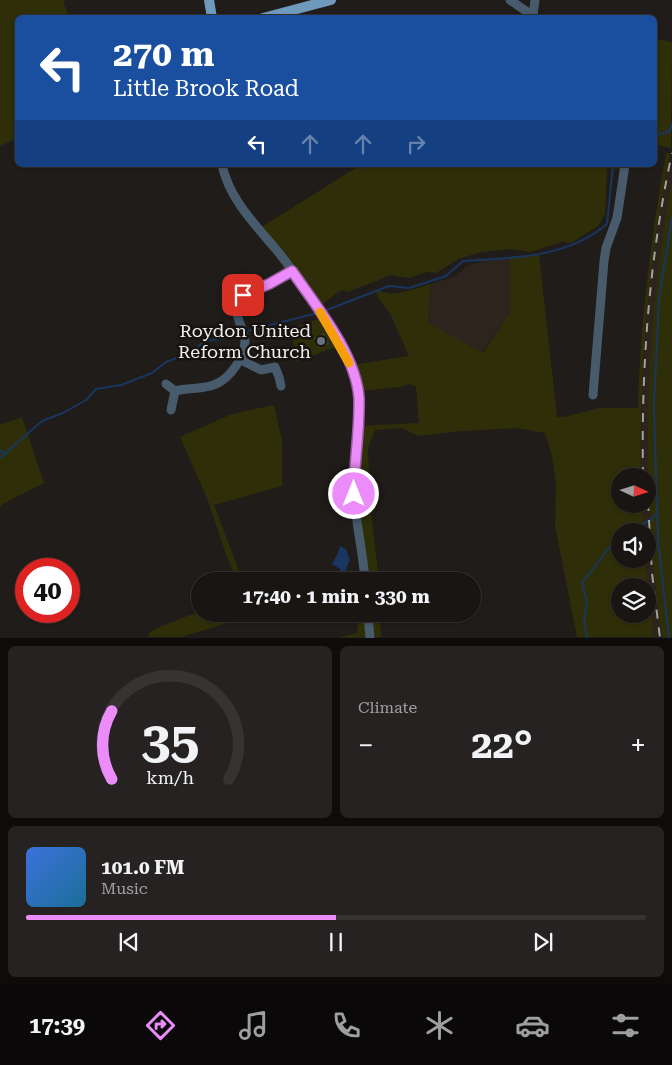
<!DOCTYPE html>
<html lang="en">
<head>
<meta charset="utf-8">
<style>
  body { margin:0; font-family:"Roboto Serif",serif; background:#252221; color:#f1f3f6; height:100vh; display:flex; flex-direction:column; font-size:19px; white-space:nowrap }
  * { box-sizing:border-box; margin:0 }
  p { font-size:16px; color:#9f9fa0 }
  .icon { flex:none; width:28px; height:28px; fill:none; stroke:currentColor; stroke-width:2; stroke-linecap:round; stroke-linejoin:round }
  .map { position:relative; height:638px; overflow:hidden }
  .sheet { display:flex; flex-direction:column; gap:8px; padding:8px; background:#0d0c0a; flex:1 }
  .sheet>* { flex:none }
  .banner { position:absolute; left:15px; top:15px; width:642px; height:152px; border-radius:8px; box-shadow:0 1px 4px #0004,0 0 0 1px #363433; background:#1a4fa0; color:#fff; overflow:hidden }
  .needle { width:32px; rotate:94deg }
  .fabs { position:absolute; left:611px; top:468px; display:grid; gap:10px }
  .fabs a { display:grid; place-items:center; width:45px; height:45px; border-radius:50%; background:#181513; box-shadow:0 1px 4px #0004,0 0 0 1px #363433; font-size:25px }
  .speed { position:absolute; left:15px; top:558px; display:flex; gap:10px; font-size:25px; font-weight:700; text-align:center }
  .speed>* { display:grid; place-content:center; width:65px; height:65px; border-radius:50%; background:#181513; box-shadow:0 1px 4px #0004,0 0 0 1px #363433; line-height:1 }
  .speed .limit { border:8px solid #d22; background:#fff; color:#111 }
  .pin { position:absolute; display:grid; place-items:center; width:42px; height:42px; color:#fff; margin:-21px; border-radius:10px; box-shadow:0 2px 8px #0006 }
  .me { position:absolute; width:55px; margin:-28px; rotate:0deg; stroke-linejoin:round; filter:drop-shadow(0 0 4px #0008) }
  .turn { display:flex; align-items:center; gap:18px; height:105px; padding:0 15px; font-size:22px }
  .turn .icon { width:65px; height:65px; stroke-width:2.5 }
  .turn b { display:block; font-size:35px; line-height:42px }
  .lanes { display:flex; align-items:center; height:48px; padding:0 15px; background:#0003; justify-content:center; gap:25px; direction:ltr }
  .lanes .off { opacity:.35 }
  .big { font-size:38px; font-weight:700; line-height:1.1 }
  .sheet .tile { flex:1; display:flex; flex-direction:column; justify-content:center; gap:8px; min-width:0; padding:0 18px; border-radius:8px; background:#252221 }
  .sheet .dial { align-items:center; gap:0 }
  .dial svg { height:130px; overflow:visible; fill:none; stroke:#363433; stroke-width:7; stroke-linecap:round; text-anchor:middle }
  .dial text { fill:#f1f3f6; stroke:none }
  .song { display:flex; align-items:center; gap:15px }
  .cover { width:60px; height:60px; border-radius:8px; background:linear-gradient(135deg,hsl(220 70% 55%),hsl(200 70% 35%)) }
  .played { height:5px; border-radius:2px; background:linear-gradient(90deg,#ec8cfb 50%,#363433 50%) }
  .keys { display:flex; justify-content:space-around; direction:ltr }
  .heat { display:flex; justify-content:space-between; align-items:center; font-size:28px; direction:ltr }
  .sheet .tiles { flex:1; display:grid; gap:8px; grid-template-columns:1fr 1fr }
  .tile:last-child { grid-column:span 2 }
  .trip { position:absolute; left:191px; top:572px; width:290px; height:50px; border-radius:25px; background:#181513; box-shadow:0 1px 4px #0004,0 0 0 1px #363433; font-weight:700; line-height:50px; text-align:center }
  .tabs { display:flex; height:80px; justify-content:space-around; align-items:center; background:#0a0808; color:#9f9fa0 }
  .tabs .icon { width:35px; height:35px }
  .tabs .on { color:#ec8cfb }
  .tabs b { font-size:22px; color:#f1f3f6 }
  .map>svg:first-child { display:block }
</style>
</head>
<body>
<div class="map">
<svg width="672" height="638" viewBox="0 0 672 638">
  <rect width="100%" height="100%" fill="#201c19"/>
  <g fill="#2c241d">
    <path d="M671,152L672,180L658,275L649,393L650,522L662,637H654L645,559H648V531H644L642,504H648V476H641L642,388L650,270L663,189Z"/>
    <path d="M510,257V313L482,353L428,323L430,284L456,276L467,266L490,259Z"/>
  </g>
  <g fill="#2e2f08" fill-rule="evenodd">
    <path d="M0,0H67L63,1L69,17L18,18L17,138L0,146Z"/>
    <path d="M655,39L672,42L671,148L655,145Z"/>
    <path d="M666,153H670C649,260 639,367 641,476H620V504H642L644,531H620V559H645L654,637H577L555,526L556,485L552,455L545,433L517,428L462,431L418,436L401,428L375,430L368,448L370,503L379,581H355L365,579L354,494L358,426L419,423L416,386L408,384L401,387L359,391L352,365L409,356L390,313L379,299L374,288C391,300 412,289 430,284L428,323L483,353L510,313V257L539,254L557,417H564L599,408H638C640,322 651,238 666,153ZM620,586H648V614H620Z"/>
    <path d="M357,165H623V170L607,168L605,215L598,226L571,243L562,242L530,252L512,249L482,252L458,259L436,273L427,272L409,278L391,275L348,292L343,290C332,294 328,302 318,307L262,227L357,167Z"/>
    <path d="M672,180V637L662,638C640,486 644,330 672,180Z"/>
    <path d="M319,319L335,347L297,362L291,328Z"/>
    <path d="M274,405L282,441V486L214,505L243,581H237L227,557L207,498L180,437L232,414Z"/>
    <path d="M22,417L44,483L3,504L0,508V425Z"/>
    <path d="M200,611V614H224L225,617C232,619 248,614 258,614L181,637H148L149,633L155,629Z"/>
    <path d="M359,614H380L381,637L338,638L357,633Z"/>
  </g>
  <path fill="#193660" d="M340,546L346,549L350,560L346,568L347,572L344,575L340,573V569L332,564L338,553Z"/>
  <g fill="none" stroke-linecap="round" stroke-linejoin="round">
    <g stroke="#193660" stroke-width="2">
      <path d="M655,136L670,131L672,124"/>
      <path d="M324,311L389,286L409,288L446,276L463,261C513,258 567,258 607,224L613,165"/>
      <path d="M247,331L317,313"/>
      <path d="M0,450L6,454"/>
      <path d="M0,458L42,421L63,413L86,400L96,389L121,385L152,373L166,362L187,354L206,341L229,338L240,334"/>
      <path d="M630,531L652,519L656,514"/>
      <path d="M587,638L584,623L587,602L582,583L615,540L620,537"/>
      <path d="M669,638L658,540L654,405L659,297L672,218"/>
    </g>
  </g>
  <path fill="#3d3936" d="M324,333L329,344L319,348L314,338Z"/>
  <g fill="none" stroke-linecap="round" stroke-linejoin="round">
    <g stroke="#475b6c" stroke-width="9">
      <path d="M510,0L536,18"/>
      <path d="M533,15L535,0"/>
      <path d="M222,165C230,201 256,225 279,253C304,285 333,326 350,364C368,406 352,451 354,495C356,524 363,552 365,581"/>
      <path d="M239,359L261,370L275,367L279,377L281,386"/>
      <path d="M166,384L175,391"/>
      <path d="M175,391C188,387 204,390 216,384C230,378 245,357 245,341C244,325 230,314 241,298C246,291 281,279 292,271"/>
      <path d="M593,395L604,261L606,248L617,218L625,165"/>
      <path d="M171,410L175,391"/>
      <path d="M368,614L370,638"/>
    </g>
    <g stroke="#709abd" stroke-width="10">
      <path d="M209,0L212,18"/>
      <path d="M263,18L331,0"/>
    </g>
    <g stroke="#a5a19f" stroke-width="2" stroke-dasharray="9 9" stroke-linecap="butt">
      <path d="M643,476C641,368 649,259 672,153"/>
      <path d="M648,502L652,573L660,638"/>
    </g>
  </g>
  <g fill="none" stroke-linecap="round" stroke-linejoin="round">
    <g stroke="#995ba3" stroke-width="12">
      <path id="route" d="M243,295L269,284L292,271C316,306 356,354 359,398C360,430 354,462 354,494"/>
    </g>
    <use href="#route" stroke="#ec8cfb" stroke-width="9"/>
    <path stroke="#f59e0b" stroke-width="9" d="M320,312L349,363"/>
  </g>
  <circle fill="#6b7280" stroke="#161310" stroke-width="2" cx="321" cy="341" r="5"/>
  <g text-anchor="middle" stroke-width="5" stroke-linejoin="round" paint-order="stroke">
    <g font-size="18" fill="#f3f0ee" stroke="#161310" text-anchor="end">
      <text x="311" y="337">Roydon United<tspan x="311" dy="21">Reform Church</tspan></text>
    </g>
  </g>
</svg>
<div class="fabs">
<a><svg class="needle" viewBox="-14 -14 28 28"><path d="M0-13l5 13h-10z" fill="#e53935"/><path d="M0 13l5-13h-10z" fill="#9f9fa0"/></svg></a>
<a><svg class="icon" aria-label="sound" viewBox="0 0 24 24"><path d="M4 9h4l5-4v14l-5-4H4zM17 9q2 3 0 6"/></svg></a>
<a><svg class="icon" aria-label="layers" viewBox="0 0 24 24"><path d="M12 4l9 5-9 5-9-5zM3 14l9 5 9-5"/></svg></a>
</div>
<div class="speed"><div class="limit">40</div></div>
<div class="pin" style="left:243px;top:295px;background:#d93025"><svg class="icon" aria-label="arrive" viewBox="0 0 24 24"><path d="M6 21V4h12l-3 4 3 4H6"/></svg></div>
<svg class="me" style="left:354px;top:494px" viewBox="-20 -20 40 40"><circle r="17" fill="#ec8cfb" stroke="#fff" stroke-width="3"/><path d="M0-11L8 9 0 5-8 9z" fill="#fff"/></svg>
<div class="trip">17:40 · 1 min · 330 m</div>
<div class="banner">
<div class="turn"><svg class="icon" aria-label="left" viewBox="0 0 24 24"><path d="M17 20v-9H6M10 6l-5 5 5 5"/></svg><div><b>270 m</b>Little Brook Road</div></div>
<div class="lanes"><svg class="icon" aria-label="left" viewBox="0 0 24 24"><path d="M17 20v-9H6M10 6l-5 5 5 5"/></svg><svg class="icon off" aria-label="ahead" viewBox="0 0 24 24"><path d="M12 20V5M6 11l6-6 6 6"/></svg><svg class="icon off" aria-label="ahead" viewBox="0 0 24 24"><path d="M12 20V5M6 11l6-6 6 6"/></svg><svg class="icon off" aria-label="right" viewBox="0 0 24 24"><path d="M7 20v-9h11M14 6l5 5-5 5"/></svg></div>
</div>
</div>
<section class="sheet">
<div class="tiles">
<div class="tile dial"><svg viewBox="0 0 100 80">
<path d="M14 69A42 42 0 1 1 86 69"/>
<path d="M14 69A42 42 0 0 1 14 27" stroke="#ec8cfb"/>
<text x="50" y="56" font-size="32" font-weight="700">35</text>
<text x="50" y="72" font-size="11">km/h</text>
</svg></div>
<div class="tile"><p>Climate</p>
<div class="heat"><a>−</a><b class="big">22°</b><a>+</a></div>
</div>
<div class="tile">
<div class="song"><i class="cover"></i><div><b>101.0 FM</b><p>Music</p></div></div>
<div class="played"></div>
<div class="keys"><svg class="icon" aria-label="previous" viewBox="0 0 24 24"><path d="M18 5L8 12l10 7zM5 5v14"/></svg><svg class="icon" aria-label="pause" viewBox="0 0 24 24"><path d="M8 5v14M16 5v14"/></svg><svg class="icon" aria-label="next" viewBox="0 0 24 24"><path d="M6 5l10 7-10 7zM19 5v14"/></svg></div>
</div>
</div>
</section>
<nav class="tabs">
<b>17:39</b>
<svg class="icon on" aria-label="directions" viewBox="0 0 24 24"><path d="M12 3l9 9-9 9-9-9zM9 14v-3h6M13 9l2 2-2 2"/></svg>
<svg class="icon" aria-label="music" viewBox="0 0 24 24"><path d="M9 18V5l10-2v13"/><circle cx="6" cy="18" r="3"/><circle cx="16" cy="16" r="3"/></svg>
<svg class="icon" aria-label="phone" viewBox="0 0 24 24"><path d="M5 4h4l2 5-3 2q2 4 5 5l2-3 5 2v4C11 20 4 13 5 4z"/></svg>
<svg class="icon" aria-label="climate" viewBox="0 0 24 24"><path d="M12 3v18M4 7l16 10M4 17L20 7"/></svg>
<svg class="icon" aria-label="car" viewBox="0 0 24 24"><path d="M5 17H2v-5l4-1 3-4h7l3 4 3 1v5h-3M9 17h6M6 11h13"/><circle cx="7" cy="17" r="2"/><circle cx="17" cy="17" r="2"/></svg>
<svg class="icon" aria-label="filters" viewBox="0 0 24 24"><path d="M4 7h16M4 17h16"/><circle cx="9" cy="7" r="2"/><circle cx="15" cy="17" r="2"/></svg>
</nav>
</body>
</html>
